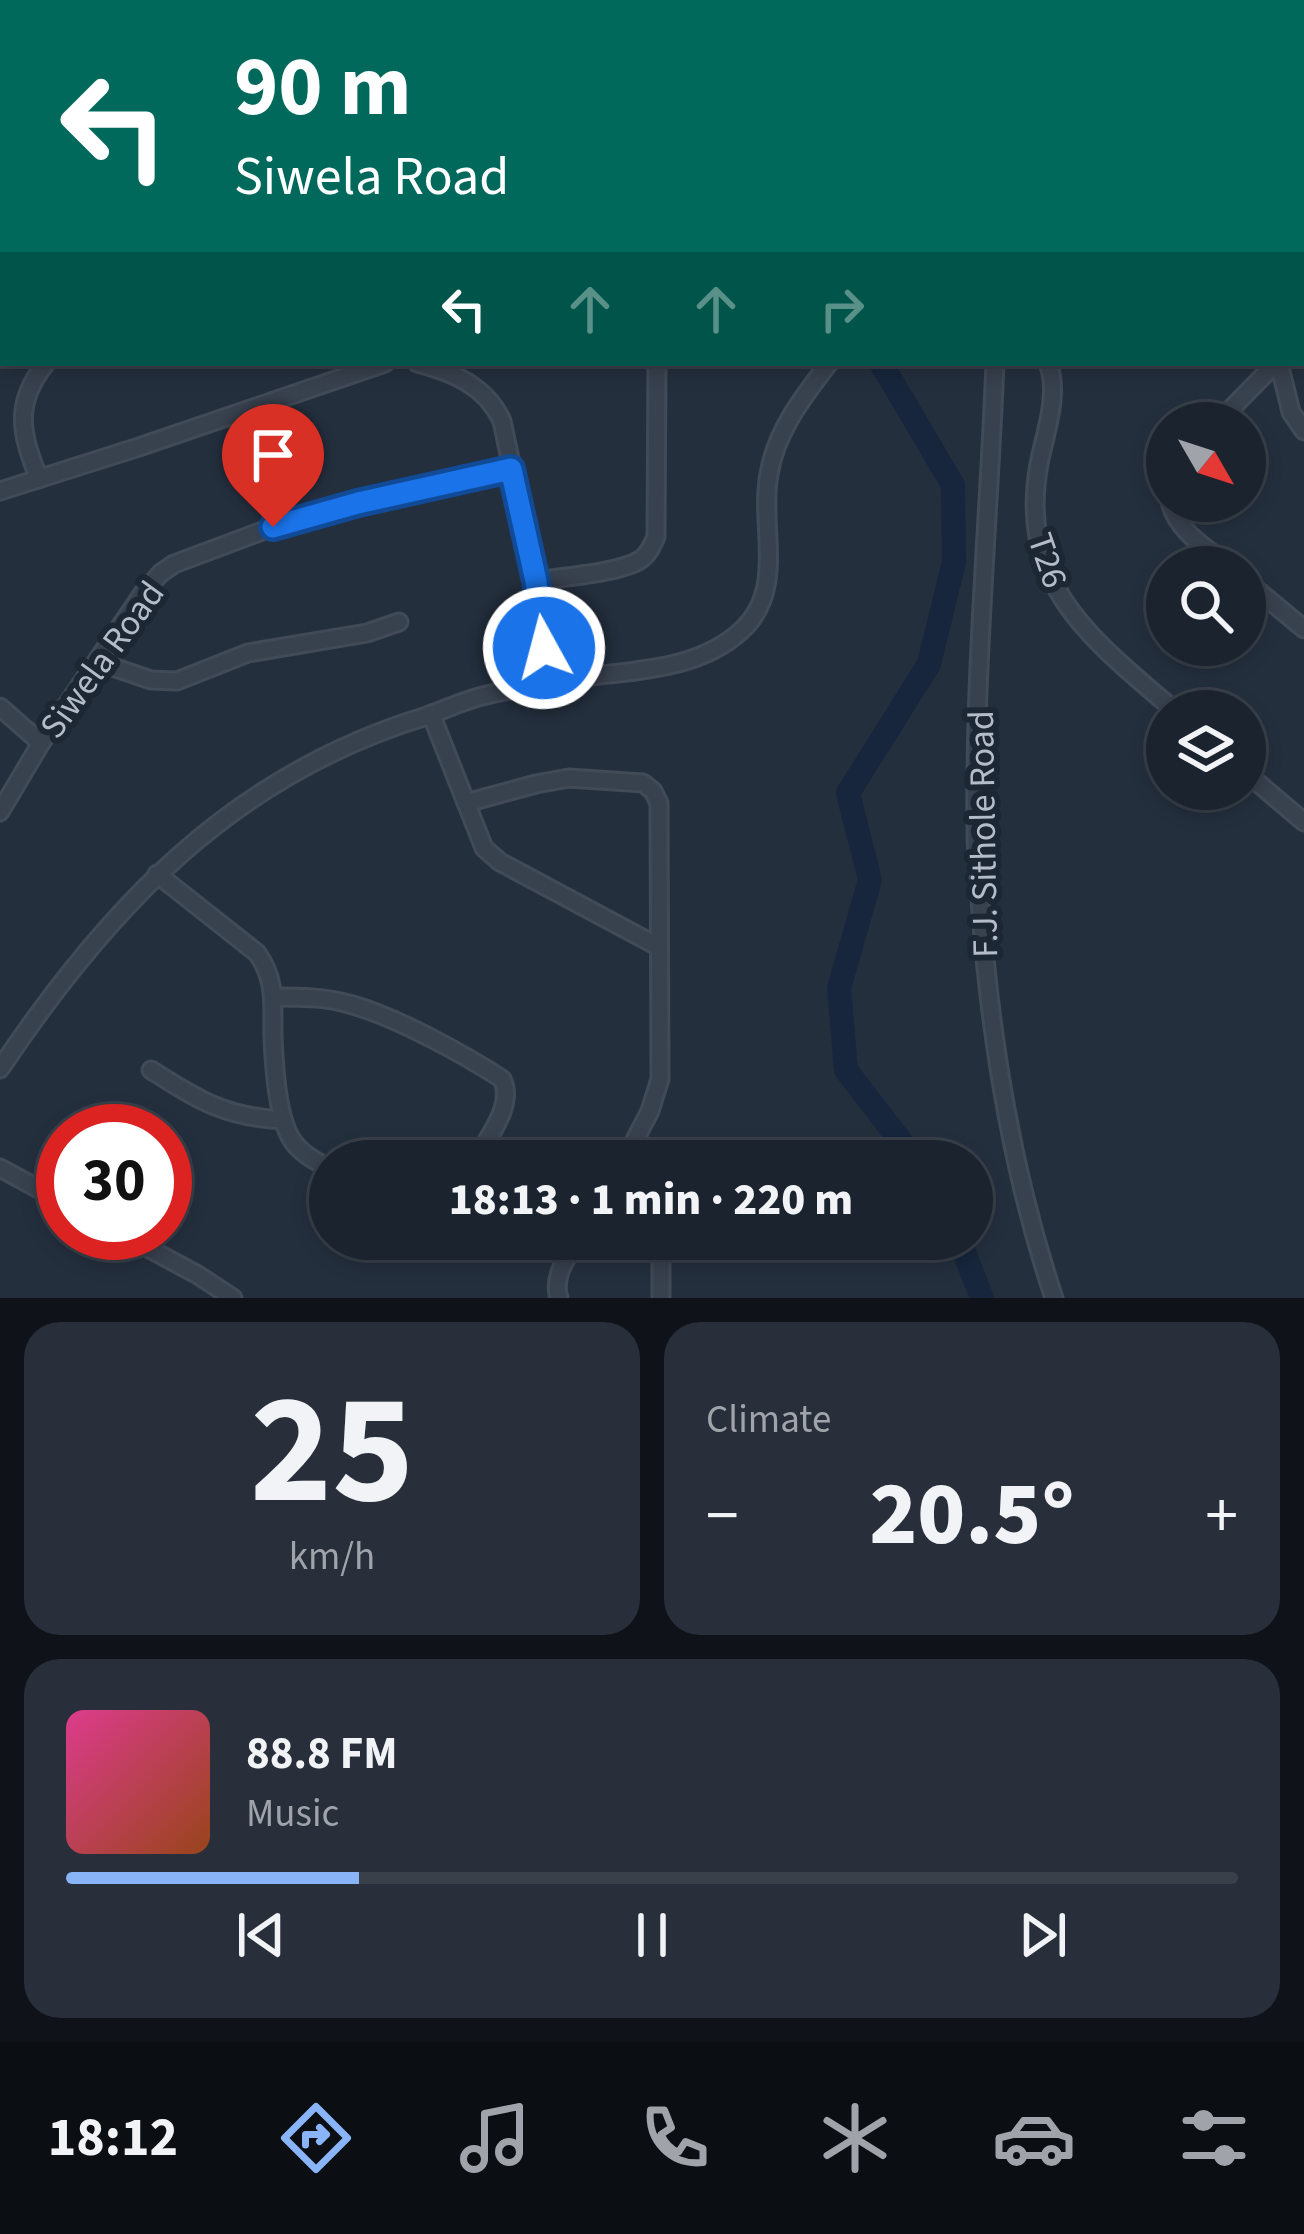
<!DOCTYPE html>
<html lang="en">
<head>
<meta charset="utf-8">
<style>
  body { margin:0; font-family:"Source Sans 3",sans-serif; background:#282f3a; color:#f1f3f6; height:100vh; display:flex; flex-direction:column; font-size:45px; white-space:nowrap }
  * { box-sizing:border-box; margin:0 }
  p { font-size:39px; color:#a0a4aa }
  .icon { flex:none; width:66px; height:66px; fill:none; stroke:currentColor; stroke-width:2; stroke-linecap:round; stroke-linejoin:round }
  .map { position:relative; height:1298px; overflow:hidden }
  .side { display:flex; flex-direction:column; gap:24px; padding:24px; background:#0f1319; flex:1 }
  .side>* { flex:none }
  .guide { position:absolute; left:0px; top:0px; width:1305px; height:366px; box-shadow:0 6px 18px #0003,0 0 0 3px #39404a; background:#00695c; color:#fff; overflow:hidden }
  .needle { width:78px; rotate:129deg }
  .fabs { position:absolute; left:1146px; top:402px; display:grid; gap:24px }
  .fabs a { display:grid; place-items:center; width:120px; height:120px; border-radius:50%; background:#1b232e; box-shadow:0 6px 18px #0003,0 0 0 3px #39404a; font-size:60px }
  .speed { position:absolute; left:36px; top:1104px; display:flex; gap:24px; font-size:60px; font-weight:700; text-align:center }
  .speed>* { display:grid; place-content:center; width:156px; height:156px; border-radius:50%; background:#1b232e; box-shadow:0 6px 18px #0003,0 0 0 3px #39404a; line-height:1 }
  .speed .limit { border:18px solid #d22; background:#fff; color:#111 }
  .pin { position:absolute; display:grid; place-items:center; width:102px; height:102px; color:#fff; margin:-123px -51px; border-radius:50% 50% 50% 0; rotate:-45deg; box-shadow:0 0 12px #0007 }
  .pin .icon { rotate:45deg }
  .me { position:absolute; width:132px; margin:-66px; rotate:353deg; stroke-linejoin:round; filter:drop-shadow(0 0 9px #0008) }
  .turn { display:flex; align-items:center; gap:42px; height:252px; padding:0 36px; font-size:54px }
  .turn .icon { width:156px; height:156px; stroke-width:2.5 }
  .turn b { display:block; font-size:84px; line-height:102px }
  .lanes { display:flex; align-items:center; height:114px; padding:0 36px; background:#0003; justify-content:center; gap:60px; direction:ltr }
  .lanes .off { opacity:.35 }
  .big { font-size:90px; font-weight:800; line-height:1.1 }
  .side .card { flex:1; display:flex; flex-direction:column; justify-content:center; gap:18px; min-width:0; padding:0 42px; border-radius:36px; background:#282f3a }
  .side .dial { align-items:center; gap:0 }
  .dial b { font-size:156px; line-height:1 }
  .song { display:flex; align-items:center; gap:36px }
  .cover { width:144px; height:144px; border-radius:18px; background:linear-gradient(135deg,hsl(330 70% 55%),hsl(20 70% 35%)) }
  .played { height:12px; border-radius:6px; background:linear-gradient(90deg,#8ab4f8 25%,#39404a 25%) }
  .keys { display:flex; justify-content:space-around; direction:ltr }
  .heat { display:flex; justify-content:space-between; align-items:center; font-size:66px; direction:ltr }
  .side .tiles { flex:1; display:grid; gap:24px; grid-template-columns:1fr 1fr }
  .card:last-child { grid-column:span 2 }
  .trip { position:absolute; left:309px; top:1140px; width:684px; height:120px; border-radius:60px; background:#1b232e; box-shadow:0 6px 18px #0003,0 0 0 3px #39404a; font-weight:800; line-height:120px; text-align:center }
  .menu { display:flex; height:192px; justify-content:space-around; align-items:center; background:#0b0e12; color:#a0a4aa }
  .menu .icon { width:84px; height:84px }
  .menu .on { color:#8ab4f8 }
  .menu b { font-size:54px; color:#f1f3f6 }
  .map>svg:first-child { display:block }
</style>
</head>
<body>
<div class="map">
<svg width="1304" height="1298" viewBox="0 0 1304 1298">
  <rect width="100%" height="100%" fill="#242f3e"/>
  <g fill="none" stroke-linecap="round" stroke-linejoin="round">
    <g stroke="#17263c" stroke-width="24">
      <path d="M349,0L352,3"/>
      <path d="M881,363L953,485L954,562L929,664L848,793L870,880L839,988L846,1070L916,1161"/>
      <path d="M959,1239L982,1298"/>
    </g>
    <g stroke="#414a57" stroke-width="21">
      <g id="minor">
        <path d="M947,0L948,3"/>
        <path d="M692,3V0"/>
        <path d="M1302,265L1304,260"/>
        <path d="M417,363C453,372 486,386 502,421L536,581L548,682"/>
        <path d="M995,363C989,518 974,674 976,830C976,857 979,885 981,912C991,1043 1012,1173 1054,1298"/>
        <path d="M1048,363C1060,394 1045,433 1039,464C1017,586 1093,640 1175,711"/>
        <path d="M1279,363L1291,412L1304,431"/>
        <path d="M1217,423L1276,363"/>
        <path d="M39,479C21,434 13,404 46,363"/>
        <path d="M0,491L139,447L385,363"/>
        <path d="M1170,501C1175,530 1208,549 1230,567"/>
        <path d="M1245,580L1304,629"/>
        <path d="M536,581C562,577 619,573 640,560C648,555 652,546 656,537L657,363"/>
        <path d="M98,662L151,680L177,681L248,653L367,633L399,622"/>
        <path d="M0,707L41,743"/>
        <path d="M431,714L484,848L500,862L659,947"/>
        <path d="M1245,772L1304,822"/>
        <path d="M466,803L536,784L569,778L643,783L653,791L659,803L660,1079L650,1111L624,1161"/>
        <path d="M0,812L41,743L143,593L161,573L174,564L273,527L357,503L511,469"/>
        <path d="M157,874L257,953C277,981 272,1004 273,1036C274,1063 277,1118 292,1140C301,1154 316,1161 330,1169"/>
        <path d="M274,997C300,997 325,997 349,1004C394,1016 462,1053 502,1079C515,1105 488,1137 475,1161"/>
        <path d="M0,1069C109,906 234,774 427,716C447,709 466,699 487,695C517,688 547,682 577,678C633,670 697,671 741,631C787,589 759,527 769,474C776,431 803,397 829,363"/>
        <path d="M151,1070C199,1100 224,1117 283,1120"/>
        <path d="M0,1168L63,1202"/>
        <path d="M120,1233L198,1275L233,1298"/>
        <path d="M559,1298C552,1276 567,1258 578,1239"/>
        <path d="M661,1298V1239"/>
      </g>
    </g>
    <use href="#minor" stroke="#38414e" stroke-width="15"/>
  </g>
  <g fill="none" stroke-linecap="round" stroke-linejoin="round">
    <g stroke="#114b97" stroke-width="30">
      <path id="route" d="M273,527L358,503L511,469L536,581L544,648"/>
    </g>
    <use href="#route" stroke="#1a73e8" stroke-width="21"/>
  </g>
  <g text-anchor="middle" stroke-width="12" stroke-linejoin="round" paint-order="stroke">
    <g font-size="36" fill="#b4bcc9" stroke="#1d2633">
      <text transform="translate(1049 560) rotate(71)" y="13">T26</text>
      <text transform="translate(101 659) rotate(-54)" y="13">Siwela Road</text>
      <text transform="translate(982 834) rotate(-91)" y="13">F.J. Sithole Road</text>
    </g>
  </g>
</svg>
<div class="fabs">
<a><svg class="needle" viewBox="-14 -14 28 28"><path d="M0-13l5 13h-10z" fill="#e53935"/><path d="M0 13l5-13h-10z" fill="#a0a4aa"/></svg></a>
<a><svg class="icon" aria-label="search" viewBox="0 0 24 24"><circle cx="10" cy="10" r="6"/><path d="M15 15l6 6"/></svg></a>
<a><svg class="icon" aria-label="layers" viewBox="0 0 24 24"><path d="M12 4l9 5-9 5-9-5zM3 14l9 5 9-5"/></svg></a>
</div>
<div class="speed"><div class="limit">30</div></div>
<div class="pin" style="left:273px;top:527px;background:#d93025"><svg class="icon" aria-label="arrive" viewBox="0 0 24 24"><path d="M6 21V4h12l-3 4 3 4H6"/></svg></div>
<svg class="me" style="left:544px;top:648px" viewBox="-20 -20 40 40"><circle r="17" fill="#1a73e8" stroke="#fff" stroke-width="3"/><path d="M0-11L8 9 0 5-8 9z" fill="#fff"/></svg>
<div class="trip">18:13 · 1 min · 220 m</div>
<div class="guide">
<div class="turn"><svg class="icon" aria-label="left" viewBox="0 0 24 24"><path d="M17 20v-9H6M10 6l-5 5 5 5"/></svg><div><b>90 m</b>Siwela Road</div></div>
<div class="lanes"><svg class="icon" aria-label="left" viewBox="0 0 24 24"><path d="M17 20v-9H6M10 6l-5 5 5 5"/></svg><svg class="icon off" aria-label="ahead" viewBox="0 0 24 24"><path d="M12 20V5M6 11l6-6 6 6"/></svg><svg class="icon off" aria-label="ahead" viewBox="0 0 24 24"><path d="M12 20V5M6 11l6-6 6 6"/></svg><svg class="icon off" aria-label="right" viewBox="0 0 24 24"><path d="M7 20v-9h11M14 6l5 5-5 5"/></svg></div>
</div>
</div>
<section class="side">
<div class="tiles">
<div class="card dial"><b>25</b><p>km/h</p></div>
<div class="card"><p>Climate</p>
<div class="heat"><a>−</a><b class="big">20.5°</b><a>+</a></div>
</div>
<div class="card">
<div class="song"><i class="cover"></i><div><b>88.8 FM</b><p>Music</p></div></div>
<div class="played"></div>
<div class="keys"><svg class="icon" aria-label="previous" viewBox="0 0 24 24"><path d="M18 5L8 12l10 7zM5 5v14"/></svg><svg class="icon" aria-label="pause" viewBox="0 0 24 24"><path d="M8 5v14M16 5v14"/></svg><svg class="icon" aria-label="next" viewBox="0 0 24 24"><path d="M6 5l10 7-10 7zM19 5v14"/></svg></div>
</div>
</div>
</section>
<nav class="menu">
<b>18:12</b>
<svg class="icon on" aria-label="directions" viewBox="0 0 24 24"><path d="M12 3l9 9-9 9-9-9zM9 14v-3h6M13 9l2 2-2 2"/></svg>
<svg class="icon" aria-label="music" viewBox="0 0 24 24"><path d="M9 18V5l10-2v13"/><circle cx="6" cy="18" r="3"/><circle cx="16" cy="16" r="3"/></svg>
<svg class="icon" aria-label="phone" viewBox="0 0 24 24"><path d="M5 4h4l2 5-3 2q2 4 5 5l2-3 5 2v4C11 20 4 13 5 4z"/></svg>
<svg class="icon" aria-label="climate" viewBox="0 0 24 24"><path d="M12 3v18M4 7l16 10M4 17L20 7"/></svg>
<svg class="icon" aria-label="car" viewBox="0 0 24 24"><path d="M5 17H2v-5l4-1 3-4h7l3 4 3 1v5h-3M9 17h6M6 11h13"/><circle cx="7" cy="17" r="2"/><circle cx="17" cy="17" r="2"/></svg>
<svg class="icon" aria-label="filters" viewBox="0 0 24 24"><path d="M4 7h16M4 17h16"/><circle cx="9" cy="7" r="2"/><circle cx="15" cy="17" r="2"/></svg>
</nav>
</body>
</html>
